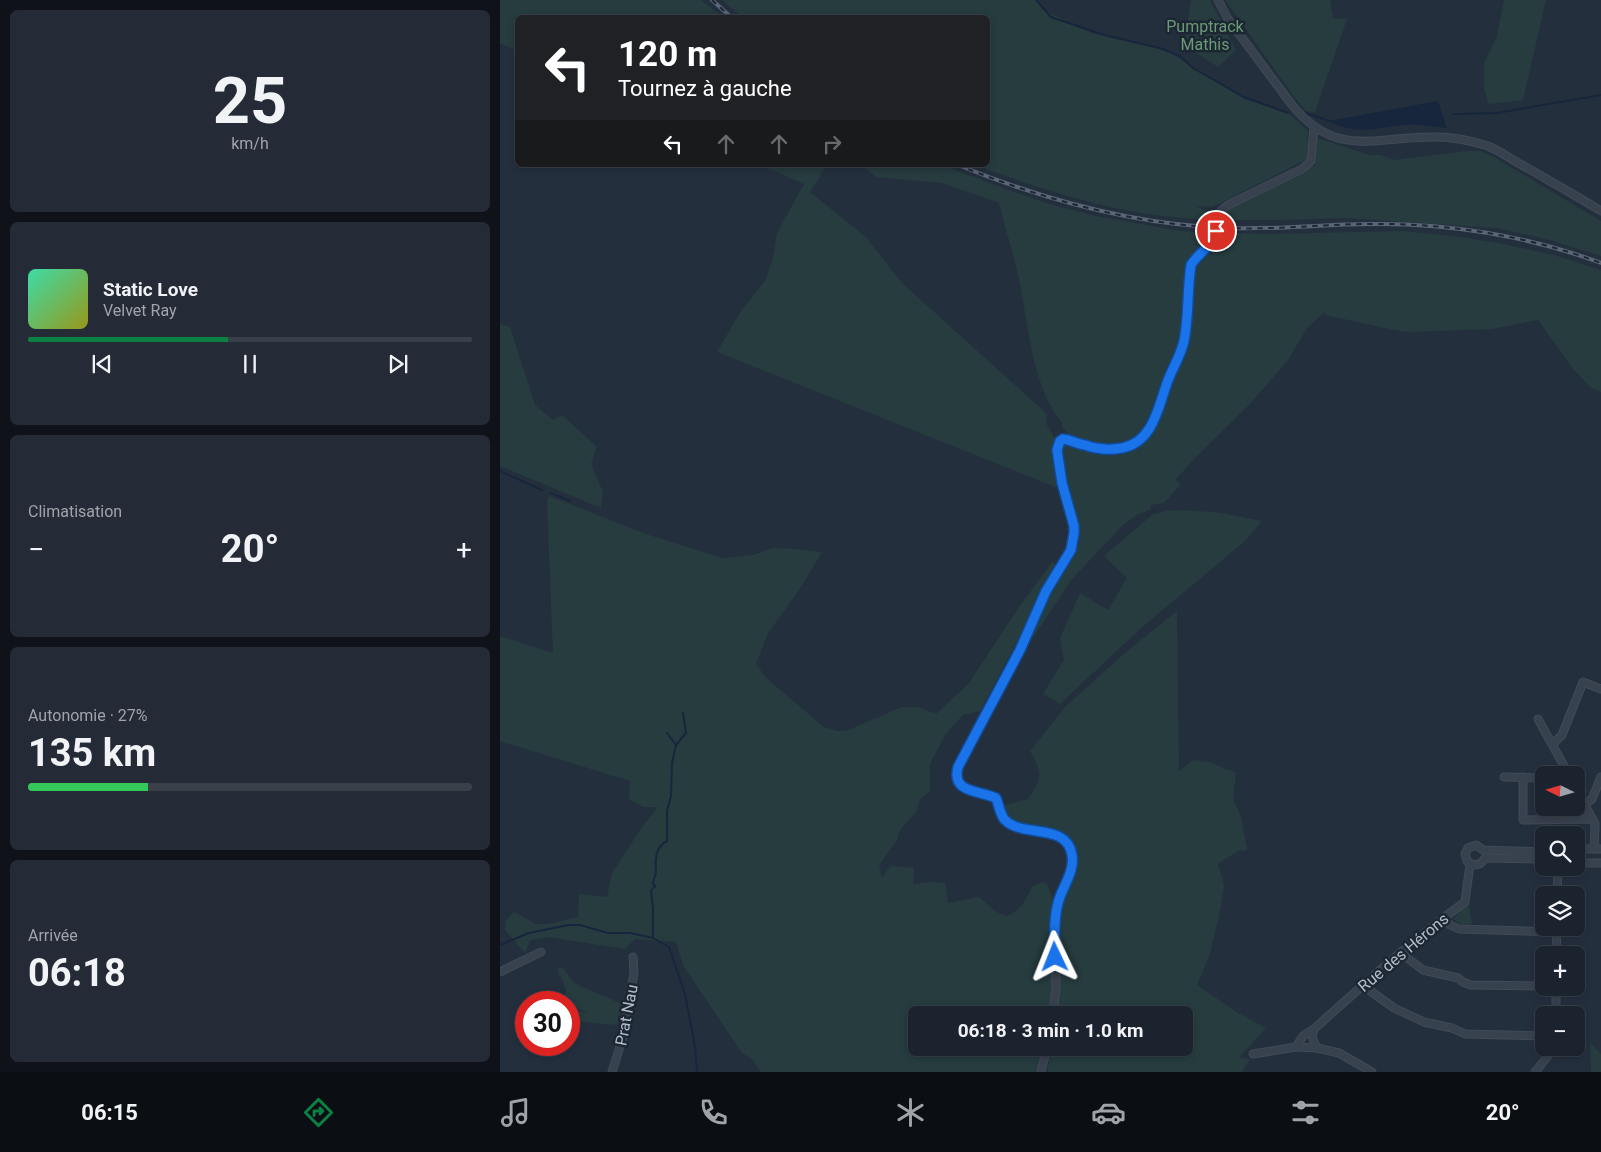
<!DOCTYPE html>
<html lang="fr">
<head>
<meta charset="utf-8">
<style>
  body { margin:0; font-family:Roboto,sans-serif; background:#242b36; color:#f1f3f6; height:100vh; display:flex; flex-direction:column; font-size:19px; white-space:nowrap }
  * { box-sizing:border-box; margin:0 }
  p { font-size:16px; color:#a0a4aa }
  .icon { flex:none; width:28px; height:28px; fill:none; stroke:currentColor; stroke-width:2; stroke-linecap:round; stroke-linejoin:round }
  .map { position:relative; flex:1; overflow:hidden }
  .details { display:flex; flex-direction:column; gap:10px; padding:10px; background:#0f1319; width:500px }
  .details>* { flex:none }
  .banner { position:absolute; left:15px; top:15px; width:475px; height:152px; border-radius:8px; box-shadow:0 2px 8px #0003,0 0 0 1px #39404a; background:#202124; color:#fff; overflow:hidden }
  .needle { width:32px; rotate:275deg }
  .buttons { position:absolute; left:1035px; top:766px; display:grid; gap:10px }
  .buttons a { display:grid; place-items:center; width:50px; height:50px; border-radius:8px; background:#1b232e; box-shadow:0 2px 8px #0003,0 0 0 1px #39404a; font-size:25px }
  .speed { position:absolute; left:15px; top:991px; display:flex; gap:10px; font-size:25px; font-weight:700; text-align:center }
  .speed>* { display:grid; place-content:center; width:65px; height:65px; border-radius:50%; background:#1b232e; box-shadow:0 2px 8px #0003,0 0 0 1px #39404a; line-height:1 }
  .speed .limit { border:8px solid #d22; background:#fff; color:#111 }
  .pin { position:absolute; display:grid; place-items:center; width:42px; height:42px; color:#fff; margin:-21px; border:2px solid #fff; border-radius:50%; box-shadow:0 1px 5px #0007 }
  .me { position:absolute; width:55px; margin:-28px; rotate:358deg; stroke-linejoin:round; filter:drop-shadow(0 0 4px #0008) }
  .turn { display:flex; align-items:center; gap:18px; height:105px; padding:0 20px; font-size:22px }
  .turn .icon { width:65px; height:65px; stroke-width:2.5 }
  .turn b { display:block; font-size:35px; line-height:42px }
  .lanes { display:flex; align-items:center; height:48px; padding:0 20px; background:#0003; justify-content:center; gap:25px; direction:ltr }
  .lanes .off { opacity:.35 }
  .big { font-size:38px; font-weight:700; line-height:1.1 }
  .details .tile { flex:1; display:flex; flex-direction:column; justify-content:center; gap:8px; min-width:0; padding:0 18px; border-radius:8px; background:#242b36 }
  .details .dial { align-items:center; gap:0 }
  .dial b { font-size:65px; line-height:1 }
  .song { display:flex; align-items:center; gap:15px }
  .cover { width:60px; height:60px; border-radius:8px; background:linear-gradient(135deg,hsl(160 70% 55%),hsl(60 70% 35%)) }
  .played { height:5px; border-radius:2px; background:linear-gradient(90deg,#0b8043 45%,#39404a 45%) }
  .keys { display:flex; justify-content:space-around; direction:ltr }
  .heat { display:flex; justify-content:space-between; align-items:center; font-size:28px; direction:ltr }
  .charge { height:8px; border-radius:4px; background:linear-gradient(90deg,#34c759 27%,#39404a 0) }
  .trip { position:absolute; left:408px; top:1006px; width:285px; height:50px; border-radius:8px; background:#1b232e; box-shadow:0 2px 8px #0003,0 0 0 1px #39404a; font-weight:700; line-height:50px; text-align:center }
  .tabs { display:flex; height:80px; justify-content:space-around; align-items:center; background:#0b0e12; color:#a0a4aa }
  .tabs .icon { width:35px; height:35px }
  .tabs .current { color:#0b8043 }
  .tabs b { font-size:22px; color:#f1f3f6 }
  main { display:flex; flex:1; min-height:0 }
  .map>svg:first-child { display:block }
</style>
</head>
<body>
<main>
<section class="details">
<div class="tile dial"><b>25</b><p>km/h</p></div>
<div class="tile">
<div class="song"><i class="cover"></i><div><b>Static Love</b><p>Velvet Ray</p></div></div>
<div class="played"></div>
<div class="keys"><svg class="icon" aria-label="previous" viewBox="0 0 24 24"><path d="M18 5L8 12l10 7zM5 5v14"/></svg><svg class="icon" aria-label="pause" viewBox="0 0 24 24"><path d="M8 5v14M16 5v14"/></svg><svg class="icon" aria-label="next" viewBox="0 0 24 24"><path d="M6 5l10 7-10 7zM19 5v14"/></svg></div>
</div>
<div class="tile"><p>Climatisation</p>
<div class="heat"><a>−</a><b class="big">20°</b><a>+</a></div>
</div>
<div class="tile"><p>Autonomie · 27%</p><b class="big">135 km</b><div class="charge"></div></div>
<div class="tile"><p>Arrivée</p><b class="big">06:18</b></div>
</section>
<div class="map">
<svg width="1101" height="1072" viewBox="0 0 1101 1072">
  <rect width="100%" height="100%" fill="#242f3e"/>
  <g fill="#263c3f">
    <path d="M0,0H201L222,17L18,18L17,51L0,43Z"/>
    <path d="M222,0H537L547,12L592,33L668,51L703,74L744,99L787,112L808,131L807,159L721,203L711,207L696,206L715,215L714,220C690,218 665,217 641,213C584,203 529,185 475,165H488V18L242,17Z"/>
    <path d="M691,0H710L736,50L718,67L684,45Z"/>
    <path d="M725,0H830L833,18L847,19L815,112L806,111L795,98Z"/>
    <path d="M1004,0H1046L1023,100L989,104L984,90V64L997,36Z"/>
    <path d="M817,138L869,155H881L893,160L967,151H980L992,156L1101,221V256L1050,240L996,228L844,218L781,220H720L724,214L732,206L802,174L812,166H815Z"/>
    <path d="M261,165H327L310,192L366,237L402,283L547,414L546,423L554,437L558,488L217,352L241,311L265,281L273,258L277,233L304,184Z"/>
    <path d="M361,165H442L503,188L549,204L596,216L680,231L767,234L902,231L954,236L1004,244L1054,255L1101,270V392L1091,388L1073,369L1038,320L992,329L909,332L894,330L825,315V312L807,328L788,360L749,405L696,457L675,480L681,484L664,503L651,505V509L637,515L623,525L572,579L528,645L526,646C531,627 543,599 554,582C558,575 577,549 578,543C580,513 553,473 563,445L567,443L608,454L623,453L637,446L648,437L659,421L670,386L686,346L693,271L697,261L703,254L696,251L686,265L684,277L681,327L678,348L666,370L652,418L643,431L635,437L620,444L608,446L573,438L562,428V423C531,385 528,321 518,274C512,250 505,227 499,203L442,183L376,177Z"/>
    <path d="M0,324L10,327L35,405L53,420L62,415L97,447L91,464L103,492L101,508L0,466Z"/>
    <path d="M49,496L146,534L222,558L253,555L273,548L296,549L322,552L301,587L268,633L256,664L267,679L324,727L337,731H346L402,707H418L436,714L469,683L519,607L553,561L555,565L539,595L523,630L480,711L463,715L445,735L430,764V791L420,799L417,811L400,830L397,840L379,865L382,878L390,866L414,868L413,884L429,882L445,883L448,903L479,897L495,911L506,916C521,912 526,898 533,886L542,882L547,884L555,906L551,920L552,988L549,1015H416V1048H544L538,1072H261L251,1058L242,1053L184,967L176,942L135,939L125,949L48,937L30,940L25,953L5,930L6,920L14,912L36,924H49L78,917L79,894L107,897L112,873L142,827L158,807H143L129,799L130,781L0,741V636L53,653L47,501Z"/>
    <path d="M679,510L715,512L762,521L745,541L641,628L560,704L543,694L564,660L560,638L580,593L608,610L627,578L604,556L652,515L665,511Z"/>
    <path d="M677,611L679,771L693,760L709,762L736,773L733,799L741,816L747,850L738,851L718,864L724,885L719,917L709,957L697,985L738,1013L766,1028L739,1058L750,1059L742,1072H547L552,1048H684V1015H558L560,988L558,925L562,906L572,881L577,857L574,847L563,835L511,821L505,816L502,806L528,799C543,776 543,775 530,751L566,706L625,653Z"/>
    <path d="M967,905L969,906L972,924H962L953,919Z"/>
    <path d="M62,967L74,983L122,1004L117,1025L69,1021V1010L89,1013L69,1006V1002H65L66,989L57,969Z"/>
    <path d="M1090,1043L1101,1054V1072H1091Z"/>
  </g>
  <path fill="#17263c" d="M938,101L947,128C933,127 918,124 904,125C874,128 858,136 828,121Z"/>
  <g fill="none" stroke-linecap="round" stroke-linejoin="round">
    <g stroke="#17263c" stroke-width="2">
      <path d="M536,0L551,17L604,35L660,48L680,56L693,68L744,97L788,113"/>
      <path d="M803,112L829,121"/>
      <path d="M953,114L997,113L1101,95"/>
      <path d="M0,471L42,490"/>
      <path d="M51,493L70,501"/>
      <path d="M167,733L176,745"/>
      <path d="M153,938V908L151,891L155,886L153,884C153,879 156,876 156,871C155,860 155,847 167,841V811L171,796L172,763L176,745L186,733L183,713"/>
      <path d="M0,945L29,933L68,925H80L108,933H130L153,938L169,947L185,994L195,1047L197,1072"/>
    </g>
    <g stroke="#414a57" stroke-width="9">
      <g id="street">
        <path d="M718,0L728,19L792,105C837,160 877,136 936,137C953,137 972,141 988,146C1000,151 1011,159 1022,165C1048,180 1075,195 1101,211"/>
        <path d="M717,225L721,211L728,205L802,169L811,161L814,127"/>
        <path d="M1038,719L1069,775"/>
        <path d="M1053,744L1062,735L1083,682L1101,689"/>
        <path d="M1004,777L1044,778"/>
        <path d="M1023,777V820L1093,819"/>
        <path d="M1076,788L1095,824L1094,849"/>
        <path d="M1085,804L1092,799L1101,777"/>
        <path d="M1076,849H1101"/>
        <path d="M1044,852L983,850L976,845L968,848L965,854L967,861C974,867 980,866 985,858L1044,859"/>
        <path d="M1076,863H1101"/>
        <path d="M1057,895L1058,868"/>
        <path d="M943,918L950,925L959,929L1057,932"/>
        <path d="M901,953L923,970L958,978L963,982L971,985L1044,986"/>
        <path d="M1056,955L1057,928"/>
        <path d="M0,972L41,952"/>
        <path d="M862,985L894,1008L924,1022L952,1028L965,1034L1044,1036"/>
        <path d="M1056,988V1015"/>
        <path d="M553,1015L556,987L554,927L558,903L572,867L571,850L563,839L554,834L515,827L504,819L496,799C478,790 451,793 458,767L520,650L546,591L571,550L574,533V526C569,509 548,450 563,439C571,440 577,444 585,446C596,449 610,450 622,448C653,442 658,408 667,383C672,369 681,355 684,341C689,316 687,290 691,265C698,253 713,246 716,231"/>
        <path d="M796,1047L803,1036L814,1029"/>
        <path d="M753,1054L796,1047L817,1048"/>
        <path d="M112,1072L127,1024L126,1017L134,973L133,957"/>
        <path d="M541,1072L547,1048"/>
        <path d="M872,1072L839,1053L817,1048L812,1037L814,1029C863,985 912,940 965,902L970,864"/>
        <path d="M1035,1072L1048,1056L1051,1048"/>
      </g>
    </g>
    <use href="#street" stroke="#38414e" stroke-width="7"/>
    <g stroke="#5a6575" stroke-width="4">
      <g id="rail">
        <path d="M212,0L232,18"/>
        <path d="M458,165C544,200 635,225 728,228C776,230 824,224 872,224C948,223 1029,236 1101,263"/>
      </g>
    </g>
    <use href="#rail" stroke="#1d2633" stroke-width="2" stroke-dasharray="5.5" stroke-linecap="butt"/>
  </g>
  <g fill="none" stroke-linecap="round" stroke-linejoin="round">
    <g stroke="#114b97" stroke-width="12">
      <path id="route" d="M555,957C555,939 553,921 558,903C562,887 575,872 572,855C567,822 522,838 505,820C500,815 499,805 496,798C478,790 451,793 458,767L520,650L546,591L571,550L574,533V526L562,483L557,450L560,441L563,439C571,440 577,444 585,445C596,449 610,450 622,448C653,442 658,408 667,383C672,369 681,355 684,341C689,316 687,290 691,265C698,253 713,246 716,231"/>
    </g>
    <use href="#route" stroke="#1a73e8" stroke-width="9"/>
  </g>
  <g text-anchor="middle" stroke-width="5" stroke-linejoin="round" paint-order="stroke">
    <g font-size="16" fill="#6b9a76" stroke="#1d2633">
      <text x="705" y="32">Pumptrack<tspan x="705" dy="18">Mathis</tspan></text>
    </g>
    <g font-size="16" fill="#b4bcc9" stroke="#1d2633">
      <text transform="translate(903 952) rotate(-40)" y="6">Rue des Hérons</text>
      <text transform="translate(126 1015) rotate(-79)" y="6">Prat Nau</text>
    </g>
  </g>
</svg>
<div class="buttons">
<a><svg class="needle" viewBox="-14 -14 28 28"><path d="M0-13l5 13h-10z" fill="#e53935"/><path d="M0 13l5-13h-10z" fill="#a0a4aa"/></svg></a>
<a><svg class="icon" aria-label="search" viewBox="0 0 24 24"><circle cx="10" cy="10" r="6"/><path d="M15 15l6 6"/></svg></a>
<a><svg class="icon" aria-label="layers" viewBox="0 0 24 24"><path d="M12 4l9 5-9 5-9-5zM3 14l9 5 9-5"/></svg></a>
<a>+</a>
<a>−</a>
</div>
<div class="speed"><div class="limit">30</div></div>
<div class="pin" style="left:716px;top:231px;background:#d93025"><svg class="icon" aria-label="arrive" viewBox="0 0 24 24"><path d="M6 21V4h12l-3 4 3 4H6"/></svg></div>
<svg class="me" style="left:555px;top:957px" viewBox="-20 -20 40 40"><path d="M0-17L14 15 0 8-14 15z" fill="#1a73e8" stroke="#fff" stroke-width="4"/></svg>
<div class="trip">06:18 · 3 min · 1.0 km</div>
<div class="banner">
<div class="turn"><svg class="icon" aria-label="left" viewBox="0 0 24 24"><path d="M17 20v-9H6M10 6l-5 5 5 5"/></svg><div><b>120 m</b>Tournez à gauche</div></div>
<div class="lanes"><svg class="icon" aria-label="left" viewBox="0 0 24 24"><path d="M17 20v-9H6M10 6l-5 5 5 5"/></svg><svg class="icon off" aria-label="ahead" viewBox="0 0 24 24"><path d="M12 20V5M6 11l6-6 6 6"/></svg><svg class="icon off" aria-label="ahead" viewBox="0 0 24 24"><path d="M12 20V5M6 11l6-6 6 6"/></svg><svg class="icon off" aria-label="right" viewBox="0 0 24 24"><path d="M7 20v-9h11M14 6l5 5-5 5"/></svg></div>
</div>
</div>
</main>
<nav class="tabs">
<b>06:15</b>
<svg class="icon current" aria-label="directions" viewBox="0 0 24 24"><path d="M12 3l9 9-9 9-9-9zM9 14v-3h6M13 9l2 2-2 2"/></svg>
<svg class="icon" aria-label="music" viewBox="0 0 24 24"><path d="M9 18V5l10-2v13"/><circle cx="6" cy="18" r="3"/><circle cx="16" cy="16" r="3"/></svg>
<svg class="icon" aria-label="phone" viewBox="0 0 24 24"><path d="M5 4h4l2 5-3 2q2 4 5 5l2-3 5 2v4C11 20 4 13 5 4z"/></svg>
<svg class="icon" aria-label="climate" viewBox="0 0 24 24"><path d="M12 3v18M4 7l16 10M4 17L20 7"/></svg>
<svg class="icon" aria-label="car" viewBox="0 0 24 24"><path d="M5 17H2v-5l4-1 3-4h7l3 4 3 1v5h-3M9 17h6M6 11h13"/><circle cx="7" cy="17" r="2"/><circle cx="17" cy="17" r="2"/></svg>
<svg class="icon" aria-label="filters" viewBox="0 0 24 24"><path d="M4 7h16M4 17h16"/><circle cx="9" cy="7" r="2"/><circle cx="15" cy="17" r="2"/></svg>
<b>20°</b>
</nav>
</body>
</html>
